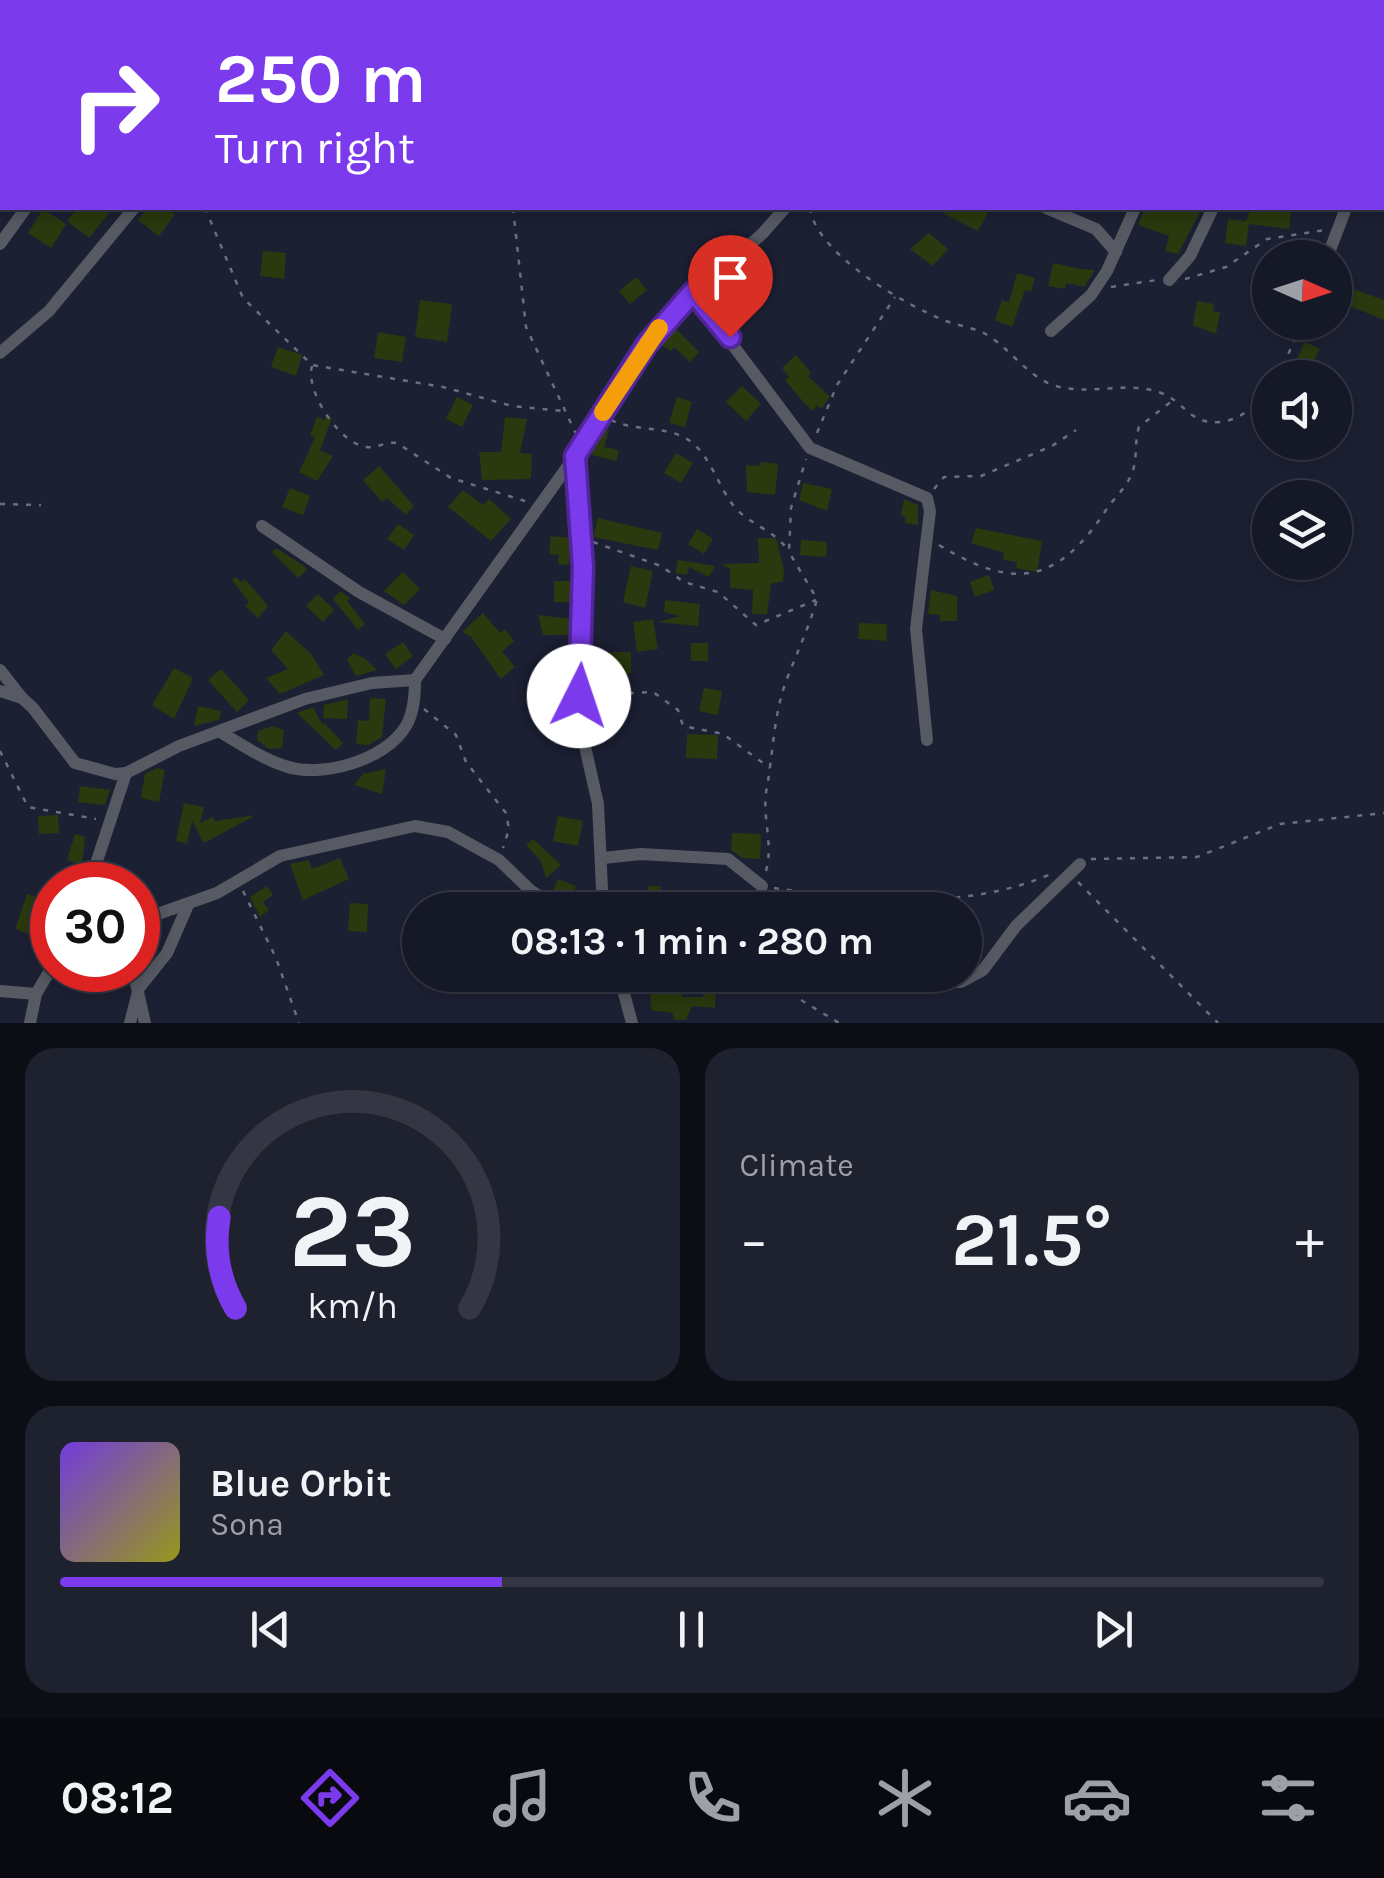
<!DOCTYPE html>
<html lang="en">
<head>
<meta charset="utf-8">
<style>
  body { margin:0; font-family:Karla,sans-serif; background:#1e212e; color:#f1f3f6; height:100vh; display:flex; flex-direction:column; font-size:38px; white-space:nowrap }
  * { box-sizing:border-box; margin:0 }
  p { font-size:32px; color:#9da0a7 }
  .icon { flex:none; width:55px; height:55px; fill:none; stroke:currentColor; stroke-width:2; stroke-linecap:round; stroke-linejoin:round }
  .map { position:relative; height:1023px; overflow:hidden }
  .details { display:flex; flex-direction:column; gap:25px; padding:25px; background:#0c0d15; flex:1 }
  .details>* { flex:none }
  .banner { position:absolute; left:0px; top:0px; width:1385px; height:210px; box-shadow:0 5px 15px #0003,0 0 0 2px #343743; background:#7c3aed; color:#fff; overflow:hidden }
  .needle { width:65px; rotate:93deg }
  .tools { position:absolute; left:1252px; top:240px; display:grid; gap:20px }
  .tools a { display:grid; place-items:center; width:100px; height:100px; border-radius:50%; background:#151826; box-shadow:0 5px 15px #0003,0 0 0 2px #343743; font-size:50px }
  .speed { position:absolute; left:30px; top:862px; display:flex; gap:20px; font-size:50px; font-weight:700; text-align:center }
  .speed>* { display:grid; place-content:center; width:130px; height:130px; border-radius:50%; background:#151826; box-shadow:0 5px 15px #0003,0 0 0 2px #343743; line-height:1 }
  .speed .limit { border:15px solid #d22; background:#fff; color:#111 }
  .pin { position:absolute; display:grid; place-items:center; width:85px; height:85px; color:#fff; margin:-102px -42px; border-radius:50% 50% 50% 0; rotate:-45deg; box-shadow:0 0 10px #0007 }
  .pin .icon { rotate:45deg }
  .me { position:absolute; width:110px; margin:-55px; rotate:4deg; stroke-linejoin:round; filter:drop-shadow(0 0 8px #0008) }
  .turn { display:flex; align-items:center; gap:35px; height:210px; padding:0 50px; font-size:45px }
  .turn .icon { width:130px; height:130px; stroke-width:2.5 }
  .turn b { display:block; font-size:70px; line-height:85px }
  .big { font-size:75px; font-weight:700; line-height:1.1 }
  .details .widget { flex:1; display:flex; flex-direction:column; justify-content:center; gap:15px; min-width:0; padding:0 35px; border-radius:30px; background:#1e212e }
  .details .dial { align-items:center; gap:0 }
  .dial svg { height:260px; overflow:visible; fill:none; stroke:#343743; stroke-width:7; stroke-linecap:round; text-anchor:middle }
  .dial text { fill:#f1f3f6; stroke:none }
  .song { display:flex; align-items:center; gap:30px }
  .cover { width:120px; height:120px; border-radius:15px; background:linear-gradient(135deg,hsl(260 70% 55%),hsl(60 70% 35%)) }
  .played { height:10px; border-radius:5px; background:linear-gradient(90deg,#7c3aed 35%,#343743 35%) }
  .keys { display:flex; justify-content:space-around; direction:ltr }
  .heat { display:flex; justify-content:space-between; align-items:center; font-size:55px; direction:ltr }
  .details .tiles { flex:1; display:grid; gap:25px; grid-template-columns:1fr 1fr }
  .widget:last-child { grid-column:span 2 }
  .trip { position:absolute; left:402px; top:892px; width:580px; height:100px; border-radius:50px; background:#151826; box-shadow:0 5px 15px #0003,0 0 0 2px #343743; font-weight:700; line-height:100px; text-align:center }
  .tab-bar { display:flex; height:160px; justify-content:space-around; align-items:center; background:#080a0f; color:#9da0a7 }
  .tab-bar .icon { width:70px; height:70px }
  .tab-bar .selected { color:#7c3aed }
  .tab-bar b { font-size:45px; color:#f1f3f6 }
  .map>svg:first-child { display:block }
</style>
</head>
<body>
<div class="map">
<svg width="1384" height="1023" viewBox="0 0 1384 1023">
  <rect width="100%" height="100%" fill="#1c2033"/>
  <g fill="#2a390e">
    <path d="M78,208H102L109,213L89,238L67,221Z"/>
    <path d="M147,208H165L175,214L159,236L138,220Z"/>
    <path d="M933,208H984L989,210L978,231Z"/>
    <path d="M1145,208L1200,212L1178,254L1165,251L1169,236L1138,225Z"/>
    <path d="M1251,208H1291L1289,229L1249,224L1246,246L1225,243L1228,219L1246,221Z"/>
    <path d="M43,209L66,224L51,248L28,233Z"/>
    <path d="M929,233L948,249L933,266L910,249Z"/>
    <path d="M263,251L286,253L284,279L260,276Z"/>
    <path d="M1053,263L1080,269L1095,270L1084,287L1066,283L1065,289L1048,286Z"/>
    <path d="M1017,273L1035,278L1031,292L1025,290L1012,327L995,320L1002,300L1009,302Z"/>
    <path d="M636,277L647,290L630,304L619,291Z"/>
    <path d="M1339,284L1384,300V320L1335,300Z"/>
    <path d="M420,300L452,304L447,342L415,337Z"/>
    <path d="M1197,301L1214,304L1213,311L1220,312L1216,334L1193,325Z"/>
    <path d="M673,326L699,352L690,362L674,347L671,351L661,345Z"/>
    <path d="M378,332L406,337L402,362L374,358Z"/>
    <path d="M1305,342L1320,349L1309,370L1295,363Z"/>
    <path d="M278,347L302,355L296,376L271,367Z"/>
    <path d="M796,355L811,373L808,376L830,397L821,409L817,405L813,411L805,404L785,380L789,377L782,368Z"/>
    <path d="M742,386L761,404L746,421L726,402Z"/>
    <path d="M457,397L473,405L462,427L446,419Z"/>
    <path d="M677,397L692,402L685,427L669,423Z"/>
    <path d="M326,416L332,418L320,450L333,456L317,481L299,472L315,438L310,435L317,417L324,420Z"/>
    <path d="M505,417L527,419L520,453L532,454L531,479L482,480L479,452H501Z"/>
    <path d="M605,429L609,430L604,447L618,450L617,461L591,455Z"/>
    <path d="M676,453L693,463L681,483L664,473Z"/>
    <path d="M760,462L778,464L775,495L747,492L746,465L760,466Z"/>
    <path d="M379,466L414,506L406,515L387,498L382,502L363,480Z"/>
    <path d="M803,483L832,489L827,511L799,500Z"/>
    <path d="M290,488L310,496L303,515L282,507Z"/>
    <path d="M463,490L483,505L489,499L511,519L491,541L448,507Z"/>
    <path d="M904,499L918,505V525L905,523L906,517L901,516Z"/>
    <path d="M598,518L662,533L658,550L593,537Z"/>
    <path d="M398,524L414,535L404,550L387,539Z"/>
    <path d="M976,528L1042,541L1037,572L1016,568L1017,562L1003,560L1004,553L971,543Z"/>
    <path d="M697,529L713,539L704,554L688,544Z"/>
    <path d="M551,536L571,538L569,565L558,564L559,555L549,554Z"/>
    <path d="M758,538H776L784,570L783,581L771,584L767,614H752L753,590L730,588V569L721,564L759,563Z"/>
    <path d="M801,540L827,542L826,557L800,555Z"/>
    <path d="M276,548L304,566L307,570L298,578L272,552Z"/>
    <path d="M678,559L679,560L715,566L709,577L689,567L687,575L675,573Z"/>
    <path d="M631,566L653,571L645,608L623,602Z"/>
    <path d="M403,572L420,589L404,605L384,591Z"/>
    <path d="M989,575L994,590L975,597L970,582Z"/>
    <path d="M236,577L241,582L245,579L268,606L258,618L245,606L249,602L232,580Z"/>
    <path d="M554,581H573L572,602H554Z"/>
    <path d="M931,590L957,596V621H940V615L928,614Z"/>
    <path d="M340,591L350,598L347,601L365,624L358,630L333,599Z"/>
    <path d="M318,594L334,610L323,622L306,606Z"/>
    <path d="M665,600L700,604L698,626L658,622L680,616L664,612Z"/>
    <path d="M483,613L500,633L505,629L514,641L502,651L515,667L501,679L471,637L462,632Z"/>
    <path d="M538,615L572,619L571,635H543Z"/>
    <path d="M653,619L658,649L637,652L633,622Z"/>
    <path d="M859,623L887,624L886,641L858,639Z"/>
    <path d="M286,631L311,654L324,675L280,694L266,678L288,669L271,650Z"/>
    <path d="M403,642L413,656L396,669L385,654Z"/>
    <rect x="691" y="643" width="17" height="18"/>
    <path d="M608,652H631V674L608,673Z"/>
    <path d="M353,653L364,658L377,670L356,676L347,660Z"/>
    <path d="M174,668L193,678L174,719L152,705Z"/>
    <path d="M221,669L249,700L237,712L208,680Z"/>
    <path d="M704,688L722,691L718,715L699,711Z"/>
    <path d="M370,698L386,699L382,737L369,745L356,744L358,720L369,721Z"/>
    <path d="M348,699L347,719L323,718L324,705Z"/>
    <path d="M198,706L221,711L219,720L194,726Z"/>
    <path d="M313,707L323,726V722L343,743L336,750L297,713Z"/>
    <path d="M272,726L284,730L282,748L269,749L257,740L258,731Z"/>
    <path d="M687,734L718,735L717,759L686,758Z"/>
    <path d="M157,768L165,770L159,802L141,798L145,774Z"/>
    <path d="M386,769L382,794L354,785L363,774Z"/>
    <path d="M80,786L110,790L105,805L78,802Z"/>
    <path d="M184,803L204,807L200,823L213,817L215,821L256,815L204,843L192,821L187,844L176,841Z"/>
    <path d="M58,815L59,833L39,834L38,816Z"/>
    <path d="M558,816L583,821L578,846L553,841Z"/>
    <path d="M732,833L761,834L760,859L742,858L731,850Z"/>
    <path d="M75,834L85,837L82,865L67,860Z"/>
    <path d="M533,839L561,865L546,878L541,861L526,845Z"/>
    <path d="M340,858L349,879L303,900L290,864L309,860L312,869Z"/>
    <path d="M558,879L576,886L569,904L552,892Z"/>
    <path d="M267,886L273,895L263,902L269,910L260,917L250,897Z"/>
    <path d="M648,886H661V910H644L640,905V893H648Z"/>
    <path d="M27,894L49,901L38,937L15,929Z"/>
    <path d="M350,903L368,904L367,932L348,931Z"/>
    <path d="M704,987L716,988L715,1008L692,1006L686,1020H674L673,1013L651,1010L650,989L682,988V997H703Z"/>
  </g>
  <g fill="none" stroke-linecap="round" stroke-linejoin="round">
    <g stroke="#6b6f80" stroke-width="2.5" stroke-dasharray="5 8" stroke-linecap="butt">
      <path d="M264,0V2"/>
      <path d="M468,0L471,2"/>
      <path d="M797,0L800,2"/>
      <path d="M205,208L243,298L312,365L443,387L512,406L564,411"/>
      <path d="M513,208L526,327L576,434"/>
      <path d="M810,208C816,254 905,305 946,321C960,326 976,328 989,336C1011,350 1029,378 1056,386C1090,396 1127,380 1161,393C1185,402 1190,425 1220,422C1241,420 1256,405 1270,390"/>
      <path d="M1185,279L1226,267L1267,239L1325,230"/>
      <path d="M1111,287L1157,280"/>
      <path d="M312,366C305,391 339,443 366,447C377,449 385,441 397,443L451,478L525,501"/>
      <path d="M1279,378L1301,322"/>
      <path d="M611,420C633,431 659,426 681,436C708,447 716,483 733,505C749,525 773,529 787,549"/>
      <path d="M817,433L837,385L895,297"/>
      <path d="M934,489L944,477L981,476L1052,446L1076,430"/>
      <path d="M0,504L41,505"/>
      <path d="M593,542L661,566L684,582L718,592L756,625L816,600"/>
      <path d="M939,545C1013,590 1057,585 1106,510C1114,498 1127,487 1132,473C1138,458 1134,442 1139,427L1173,400"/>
      <path d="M590,695L653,692L678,710L683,726L723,734L770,768"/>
      <path d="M424,709L456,735L466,762L506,813L509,829L503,848"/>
      <path d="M0,751L28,807L96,819"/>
      <path d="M1091,859L1197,857L1280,824L1384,813"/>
      <path d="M766,871C774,843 761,816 767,787C773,753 774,711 787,679C797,652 809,628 817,599L789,552L791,508L806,459"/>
      <path d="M1078,882L1218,1023"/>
      <path d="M774,888C865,901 965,911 1051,874"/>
      <path d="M243,891L276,958L299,1023"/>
      <path d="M751,910L757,898"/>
      <path d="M801,1000L839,1023"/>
    </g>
    <g stroke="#575a63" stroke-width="12">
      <path d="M60,0V2"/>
      <path d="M894,0V2"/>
      <path d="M580,2L582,0"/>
      <path d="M975,2L981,0"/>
      <path d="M1207,2L1208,0"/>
      <path d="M1291,2L1292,0"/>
      <path d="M1382,100L1384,95"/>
      <path d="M0,139H2"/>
      <path d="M1382,186H1384"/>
      <path d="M1046,208L1096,229L1116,252"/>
      <path d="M0,244L26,208"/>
      <path d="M1327,258L1346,208"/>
      <path d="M1169,280L1190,256L1213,208"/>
      <path d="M693,292L810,448L927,498L930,511L916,629L927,740"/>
      <path d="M1051,331L1091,295L1107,271L1135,208"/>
      <path d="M0,353L49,311L134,208"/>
      <path d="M262,526L359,592L445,639"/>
      <path d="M0,670L22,698"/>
      <path d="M0,691L22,698L33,708L75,763L115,774L126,773L179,746L305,699L372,683L415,680L575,456"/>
      <path d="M222,733C242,745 263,759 285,766C321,779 386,760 406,726C414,712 415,696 415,680"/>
      <path d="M603,858L641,854L728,859L762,886"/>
      <path d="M89,885L126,773"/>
      <path d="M603,910L598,804L579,720L583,567L575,456L668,316L762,234L785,208"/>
      <path d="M138,921L217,893L280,856L415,826L448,832L499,860L530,890L561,910"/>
      <path d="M133,970L145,1023"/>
      <path d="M619,975L632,1023"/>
      <path d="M713,975L780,988L961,982L983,970L1016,926L1080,864"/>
      <path d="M0,991L36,994"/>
      <path d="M30,1023L36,994L52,967"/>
      <path d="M130,1023L139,988L167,953L188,905"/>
    </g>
  </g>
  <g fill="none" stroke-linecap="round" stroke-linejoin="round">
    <g stroke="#51269a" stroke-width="25">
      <path id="route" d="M579,696L583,567L575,456L647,344L693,292L730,337"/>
    </g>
    <use href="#route" stroke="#7c3aed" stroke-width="18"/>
    <path stroke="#f59e0b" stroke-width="18" d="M603,412L659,328"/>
  </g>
</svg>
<div class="tools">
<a><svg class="needle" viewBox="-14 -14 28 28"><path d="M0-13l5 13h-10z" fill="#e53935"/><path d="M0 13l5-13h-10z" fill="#9da0a7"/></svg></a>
<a><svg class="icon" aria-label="sound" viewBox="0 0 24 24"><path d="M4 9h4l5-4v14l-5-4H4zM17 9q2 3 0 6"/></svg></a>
<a><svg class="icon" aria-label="layers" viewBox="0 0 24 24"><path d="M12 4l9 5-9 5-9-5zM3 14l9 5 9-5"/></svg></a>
</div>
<div class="speed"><div class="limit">30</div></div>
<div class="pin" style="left:730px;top:337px;background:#d93025"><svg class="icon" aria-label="arrive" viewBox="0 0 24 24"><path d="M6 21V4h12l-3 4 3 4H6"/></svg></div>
<svg class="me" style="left:579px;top:696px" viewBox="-20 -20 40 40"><circle r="19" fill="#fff"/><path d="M0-13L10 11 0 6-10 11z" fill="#7c3aed"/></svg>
<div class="trip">08:13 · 1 min · 280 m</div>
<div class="banner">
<div class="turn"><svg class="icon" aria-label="right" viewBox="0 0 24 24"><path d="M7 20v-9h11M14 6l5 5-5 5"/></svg><div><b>250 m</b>Turn right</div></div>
</div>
</div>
<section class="details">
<div class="tiles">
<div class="widget dial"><svg viewBox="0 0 100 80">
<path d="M14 69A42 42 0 1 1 86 69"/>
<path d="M14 69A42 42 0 0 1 9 41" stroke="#7c3aed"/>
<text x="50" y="56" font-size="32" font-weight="700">23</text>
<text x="50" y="72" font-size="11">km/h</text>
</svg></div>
<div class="widget"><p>Climate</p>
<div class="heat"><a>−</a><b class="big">21.5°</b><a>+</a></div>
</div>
<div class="widget">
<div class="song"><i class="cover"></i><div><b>Blue Orbit</b><p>Sona</p></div></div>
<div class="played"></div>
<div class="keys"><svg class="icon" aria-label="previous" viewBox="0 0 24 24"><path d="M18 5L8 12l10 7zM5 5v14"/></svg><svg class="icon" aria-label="pause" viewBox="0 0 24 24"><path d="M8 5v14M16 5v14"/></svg><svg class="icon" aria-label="next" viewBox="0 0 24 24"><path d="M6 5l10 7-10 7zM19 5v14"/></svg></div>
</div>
</div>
</section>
<nav class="tab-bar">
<b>08:12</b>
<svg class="icon selected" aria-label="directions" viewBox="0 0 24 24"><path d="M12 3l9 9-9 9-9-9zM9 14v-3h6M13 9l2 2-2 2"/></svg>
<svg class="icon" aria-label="music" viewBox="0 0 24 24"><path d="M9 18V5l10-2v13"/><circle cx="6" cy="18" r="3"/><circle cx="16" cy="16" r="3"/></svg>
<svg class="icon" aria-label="phone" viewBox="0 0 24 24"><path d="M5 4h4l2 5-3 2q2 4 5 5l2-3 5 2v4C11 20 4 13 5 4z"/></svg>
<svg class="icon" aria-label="climate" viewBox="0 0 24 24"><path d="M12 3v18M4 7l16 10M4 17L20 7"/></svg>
<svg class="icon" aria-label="car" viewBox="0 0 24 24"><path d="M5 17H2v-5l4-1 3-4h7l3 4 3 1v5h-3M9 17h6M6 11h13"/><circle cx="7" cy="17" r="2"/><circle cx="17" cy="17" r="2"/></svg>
<svg class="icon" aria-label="filters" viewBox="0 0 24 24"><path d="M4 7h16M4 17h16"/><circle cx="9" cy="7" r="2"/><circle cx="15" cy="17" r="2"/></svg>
</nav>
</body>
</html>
